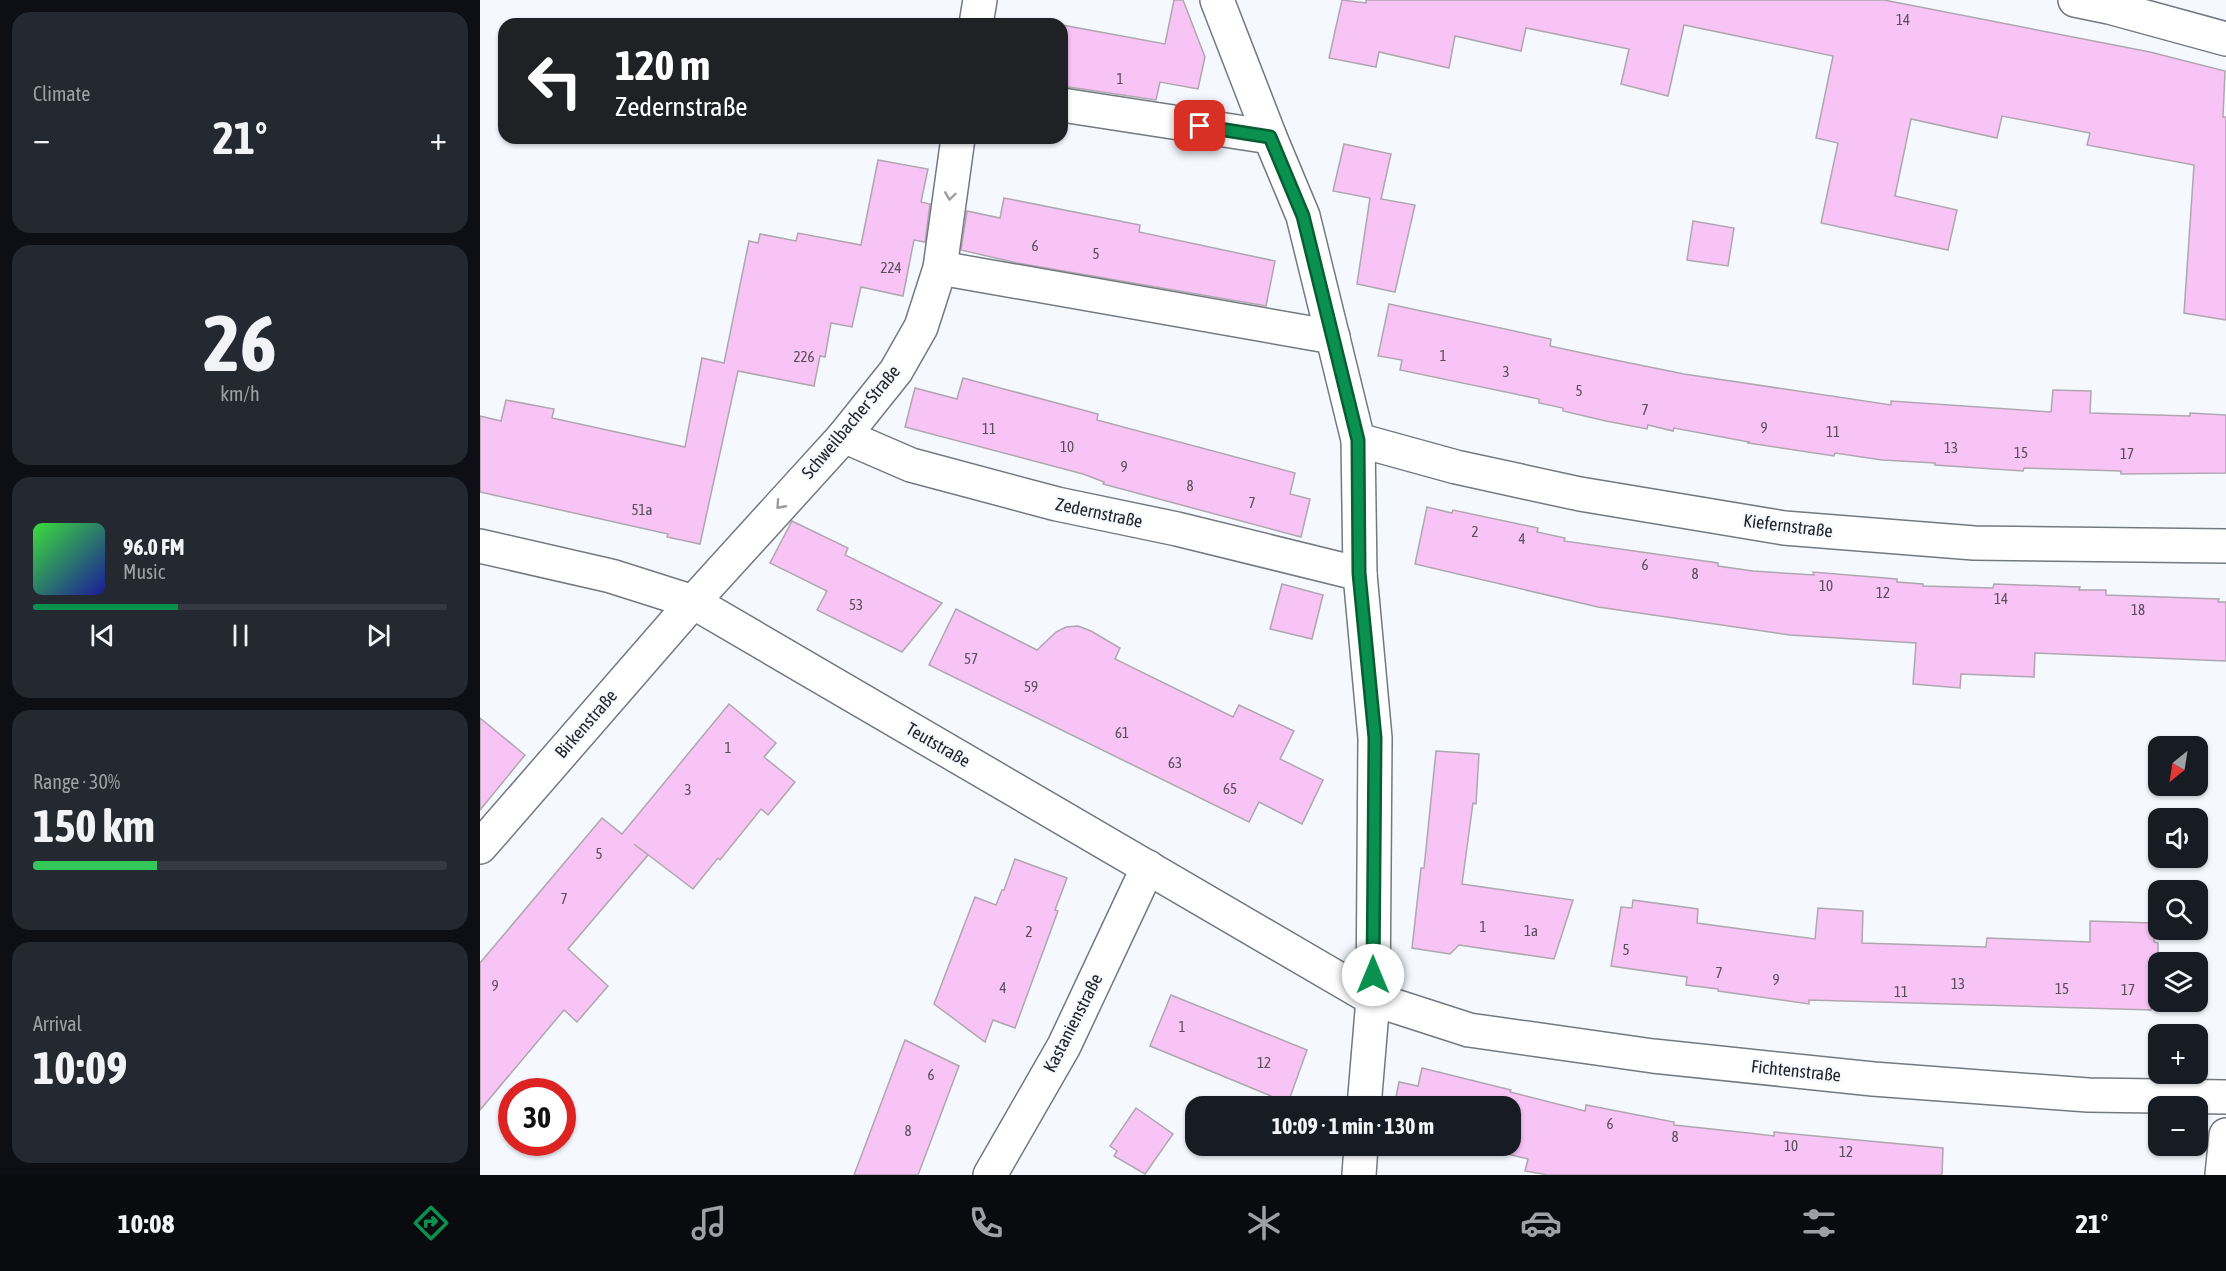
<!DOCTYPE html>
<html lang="en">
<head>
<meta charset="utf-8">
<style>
  body { margin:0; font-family:"Asap Condensed",sans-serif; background:#242831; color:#f1f3f6; height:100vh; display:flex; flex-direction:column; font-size:22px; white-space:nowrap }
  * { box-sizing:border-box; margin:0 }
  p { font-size:20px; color:#9ea1a6 }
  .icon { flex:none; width:33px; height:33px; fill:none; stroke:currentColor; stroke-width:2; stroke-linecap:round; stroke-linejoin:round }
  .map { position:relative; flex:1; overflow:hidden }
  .drawer { display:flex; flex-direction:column; gap:12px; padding:12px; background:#0d0f14; width:480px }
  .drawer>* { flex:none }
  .top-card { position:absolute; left:18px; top:18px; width:570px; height:126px; border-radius:18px; box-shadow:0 2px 4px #0004; background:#202124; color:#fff; overflow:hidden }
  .needle { width:39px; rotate:210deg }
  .tools { position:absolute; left:1668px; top:736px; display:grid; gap:12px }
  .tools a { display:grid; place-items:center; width:60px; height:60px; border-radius:12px; background:#171b24; box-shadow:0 2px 4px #0004; font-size:30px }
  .speed { position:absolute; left:18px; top:1078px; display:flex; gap:12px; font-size:30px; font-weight:700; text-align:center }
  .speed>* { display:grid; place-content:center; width:78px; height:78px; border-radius:50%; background:#171b24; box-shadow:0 2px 4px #0004; line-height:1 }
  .speed .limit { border:9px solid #d22; background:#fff; color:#111 }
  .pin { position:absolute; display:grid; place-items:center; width:51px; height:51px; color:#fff; margin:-26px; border-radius:12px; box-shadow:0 3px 9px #0006 }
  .me { position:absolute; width:66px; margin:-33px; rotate:0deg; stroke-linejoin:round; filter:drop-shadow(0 0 4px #0008) }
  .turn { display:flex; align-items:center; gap:21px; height:126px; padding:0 18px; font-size:27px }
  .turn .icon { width:78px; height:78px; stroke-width:2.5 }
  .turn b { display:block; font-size:42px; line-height:51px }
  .big { font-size:45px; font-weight:700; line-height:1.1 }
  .drawer .tile { flex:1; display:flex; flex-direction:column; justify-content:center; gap:9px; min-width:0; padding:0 21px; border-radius:18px; background:#242831 }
  .drawer .dial { align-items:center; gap:0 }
  .dial b { font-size:78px; line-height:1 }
  .song { display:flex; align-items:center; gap:18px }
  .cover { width:72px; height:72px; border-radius:9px; background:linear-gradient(135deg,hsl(120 70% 55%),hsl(240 70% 35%)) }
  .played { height:6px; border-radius:3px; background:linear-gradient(90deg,#0b914f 35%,#363941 35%) }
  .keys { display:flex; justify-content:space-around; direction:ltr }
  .heat { display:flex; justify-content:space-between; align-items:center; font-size:33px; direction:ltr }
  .charge { height:9px; border-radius:4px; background:linear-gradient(90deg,#34c759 30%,#363941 0) }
  .trip { position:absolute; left:705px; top:1096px; width:336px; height:60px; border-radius:18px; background:#171b24; box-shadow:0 2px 4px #0004; font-weight:700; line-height:60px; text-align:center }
  .dock { display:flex; height:96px; justify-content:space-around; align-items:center; background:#090b0e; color:#9ea1a6 }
  .dock .icon { width:42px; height:42px }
  .dock .current { color:#0b914f }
  .dock b { font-size:27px; color:#f1f3f6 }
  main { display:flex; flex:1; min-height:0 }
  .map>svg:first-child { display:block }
</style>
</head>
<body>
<main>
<section class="drawer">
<div class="tile"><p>Climate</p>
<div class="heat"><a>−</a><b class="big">21°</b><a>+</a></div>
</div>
<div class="tile dial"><b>26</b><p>km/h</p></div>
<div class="tile">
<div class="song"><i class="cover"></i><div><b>96.0 FM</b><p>Music</p></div></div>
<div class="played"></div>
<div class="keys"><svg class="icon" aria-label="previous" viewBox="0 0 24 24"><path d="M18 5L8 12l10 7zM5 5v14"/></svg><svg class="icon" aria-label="pause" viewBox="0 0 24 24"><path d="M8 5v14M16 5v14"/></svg><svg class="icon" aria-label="next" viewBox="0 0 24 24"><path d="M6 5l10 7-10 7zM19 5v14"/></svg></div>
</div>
<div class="tile"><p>Range · 30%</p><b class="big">150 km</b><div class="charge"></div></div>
<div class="tile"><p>Arrival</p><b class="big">10:09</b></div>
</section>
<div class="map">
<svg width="1746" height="1175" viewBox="0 0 1746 1175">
  <rect width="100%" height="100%" fill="#f5f9ff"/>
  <g fill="#f7c4f5" stroke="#afa7ae" stroke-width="1.5">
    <path d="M694,0H703L725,57L718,89L680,82L676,100L582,86V25L685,44Z"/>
    <path d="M862,0L886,3V0H1404L1670,52L1745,71L1743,117H1746V320L1704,313L1714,165L1607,145L1610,133L1522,116L1517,138L1431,119L1415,196L1477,210L1468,250L1341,223L1358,143L1336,138L1353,56L1204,25L1188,96L1141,84L1149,49L1046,28L1041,51L975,36L969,68L899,52L896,67L849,58Z"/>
    <path d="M864,144L911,154L901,199L935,205L915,292L877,284L890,198L853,191Z"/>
    <path d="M398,160L448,169L441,202L450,204L445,242L434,240L423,296L381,287L372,327L351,323L345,357L340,356L334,386L258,371L220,544L187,537L188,534L0,492V416L21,421L26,400L74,409L72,418L205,447L222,358L244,363L269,241L278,243L280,234L316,241L318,233L381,245Z"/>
    <path d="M524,198L660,225L659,232L795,261L786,306L537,263L481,250L487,211L520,218Z"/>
    <path d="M1213,221L1254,228L1248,266L1207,260Z"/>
    <path d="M909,304L1071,339L1070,346L1135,360L1204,374L1411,405V401L1571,412L1573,390L1611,391L1610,413L1710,416V413L1746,415V473L1641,474V471L1544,468L1543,471L1455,465V463L1402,460L1355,453L1354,456L1268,443L1269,442L1194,428L1193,431L1168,425L1167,429L1126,421L1083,411V408L1059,403V399L920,370L922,360L898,356Z"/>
    <path d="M483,378L618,414L617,420L815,473L810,494L830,499L821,537L623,484L624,482L603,474L425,427L435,388L477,399Z"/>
    <path d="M947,507L972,513L973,510L1058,528L1057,532L1085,538L1084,541L1238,563V566L1273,571L1334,575L1333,572L1417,579V582L1443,584V586L1513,588L1514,584L1600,587L1599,590H1626V595L1739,599L1738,602H1746V661L1555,653L1554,677L1481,674L1480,688L1433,684L1436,643L1310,635L1118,607L935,564Z"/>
    <path d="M312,521L368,548L365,555L462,603L422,652L337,610L347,591L290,563Z"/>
    <path d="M802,584L843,595L832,639L790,629Z"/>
    <path d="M476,609L557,650L576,632L586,627L598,626L611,631L640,648L635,659L753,717L759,705L814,731L800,759L843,780L822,824L779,802L769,822L449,665Z"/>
    <path d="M249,704L296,743L284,757L315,782L288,815L281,809L240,860L238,858L213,889L154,844L168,855L88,949L128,986L97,1022L84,1010L0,1110V963L122,818L142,834Z"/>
    <path d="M0,718L45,755L0,810Z"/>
    <path d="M956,751L999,754L996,804L993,803L982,884L1093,900L1074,959L979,945L970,954L932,948L941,868H944Z"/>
    <path d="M535,859L587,878L575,910L578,911L535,1028L513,1020L505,1042L454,1004L495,897L516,905L522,890H524Z"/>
    <path d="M1153,900L1218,909L1217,923L1335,939L1338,908L1383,911L1382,943L1506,947L1507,938L1610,942V921L1674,923V942L1678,943V986H1672L1671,1010L1329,1000V1004L1238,991V989L1206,985L1207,977L1131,966L1141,907L1152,908Z"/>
    <path d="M691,995L827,1050L808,1103L670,1046Z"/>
    <path d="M425,1040L479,1066L461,1114L438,1175H374Z"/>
    <path d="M942,1068L1031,1090L1030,1092L1105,1111L1106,1105L1194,1122V1125L1269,1133L1294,1136V1132L1463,1148L1462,1175H1068L1045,1171L1048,1159L994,1146H1030V1107H914L919,1082L938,1086Z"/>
    <path d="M656,1108L693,1134L665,1174L634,1156L637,1151L630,1146Z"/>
  </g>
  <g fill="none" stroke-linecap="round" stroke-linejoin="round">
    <g stroke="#737981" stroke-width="36">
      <g id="street">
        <path d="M737,0L790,137L823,216L878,440L880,574L895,738L893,999L884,1107"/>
        <path d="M1595,0L1629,7L1746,39"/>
        <path d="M496,24L500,0"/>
        <path d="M582,105L790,137"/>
        <path d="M460,268L853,337"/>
        <path d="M364,436L431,465L577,504L697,529L880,574"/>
        <path d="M878,440L976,467L1100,494L1304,528L1494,543L1746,546"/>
        <path d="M0,546L131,576L213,602L893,999L989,1030L1173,1056L1393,1079L1608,1095L1746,1097"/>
        <path d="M0,847L213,602L364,436L416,371L441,327L460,268L478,138"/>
        <path d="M510,1175L584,1046L668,867"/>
        <path d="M879,1175L881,1146"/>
        <path d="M1742,1175L1746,1135"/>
      </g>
    </g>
    <use href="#street" stroke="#fff" stroke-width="33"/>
  </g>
  <defs><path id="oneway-chevron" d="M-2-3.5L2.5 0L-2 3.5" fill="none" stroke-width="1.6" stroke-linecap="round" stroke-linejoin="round" transform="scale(1.5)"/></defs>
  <g stroke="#9c9d9e">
    <use href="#oneway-chevron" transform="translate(470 196) rotate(98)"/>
    <use href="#oneway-chevron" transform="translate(300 505) rotate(132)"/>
  </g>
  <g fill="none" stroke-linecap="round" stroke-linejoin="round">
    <g stroke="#075e33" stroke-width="15">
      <path id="route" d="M720,126L790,137L823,216L878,440L879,573L895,738L893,975"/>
    </g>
    <use href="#route" stroke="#0b914f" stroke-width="10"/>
  </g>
  <g text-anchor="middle" stroke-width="4.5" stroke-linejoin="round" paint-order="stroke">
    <g font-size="15" fill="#584d5b">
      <text x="1423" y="25">14</text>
      <text x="640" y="84">1</text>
      <text x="555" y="251">6</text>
      <text x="616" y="259">5</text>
      <text x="411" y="273">224</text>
      <text x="963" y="361">1</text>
      <text x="324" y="362">226</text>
      <text x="1026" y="377">3</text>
      <text x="1099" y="396">5</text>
      <text x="1165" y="415">7</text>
      <text x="1284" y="433">9</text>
      <text x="509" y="434">11</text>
      <text x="1353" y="437">11</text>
      <text x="587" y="452">10</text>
      <text x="1471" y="453">13</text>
      <text x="1541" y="458">15</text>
      <text x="1647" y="459">17</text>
      <text x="644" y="472">9</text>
      <text x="710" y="491">8</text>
      <text x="772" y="508">7</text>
      <text x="162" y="515">51a</text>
      <text x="995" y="537">2</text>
      <text x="1042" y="544">4</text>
      <text x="1165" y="570">6</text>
      <text x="1215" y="579">8</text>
      <text x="1346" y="591">10</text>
      <text x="1403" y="598">12</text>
      <text x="1521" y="604">14</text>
      <text x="376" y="610">53</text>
      <text x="1658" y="615">18</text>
      <text x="491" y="664">57</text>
      <text x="551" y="692">59</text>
      <text x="642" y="738">61</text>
      <text x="248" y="753">1</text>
      <text x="695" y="768">63</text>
      <text x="750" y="794">65</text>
      <text x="208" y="795">3</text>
      <text x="119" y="859">5</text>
      <text x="84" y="904">7</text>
      <text x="1003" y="932">1</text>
      <text x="1051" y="936">1a</text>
      <text x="549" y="937">2</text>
      <text x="1146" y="955">5</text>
      <text x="1239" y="978">7</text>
      <text x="1296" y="985">9</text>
      <text x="1478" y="989">13</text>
      <text x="15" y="991">9</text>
      <text x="523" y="993">4</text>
      <text x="1582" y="994">15</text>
      <text x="1648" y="995">17</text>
      <text x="1421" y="997">11</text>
      <text x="702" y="1032">1</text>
      <text x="784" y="1068">12</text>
      <text x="451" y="1080">6</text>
      <text x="1130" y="1129">6</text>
      <text x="428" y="1136">8</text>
      <text x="1195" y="1142">8</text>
      <text x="1311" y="1151">10</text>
      <text x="1366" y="1157">12</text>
    </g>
    <g font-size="18" fill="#232528" stroke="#f5f9ff">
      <text transform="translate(371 422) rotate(-50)" y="6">Schweilbacher Straße</text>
      <text transform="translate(619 513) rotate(12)" y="6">Zedernstraße</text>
      <text transform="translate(1308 526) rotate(7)" y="6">Kiefernstraße</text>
      <text transform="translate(106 724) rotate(-49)" y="6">Birkenstraße</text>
      <text transform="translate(458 745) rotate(30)" y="6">Teutstraße</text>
      <text transform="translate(593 1023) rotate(-63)" y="6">Kastanienstraße</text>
      <text transform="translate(1316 1071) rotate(6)" y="6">Fichtenstraße</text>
    </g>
  </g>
</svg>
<div class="tools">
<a><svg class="needle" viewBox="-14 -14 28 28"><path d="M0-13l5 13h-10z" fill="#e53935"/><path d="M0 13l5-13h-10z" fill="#9ea1a6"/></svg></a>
<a><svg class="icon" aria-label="sound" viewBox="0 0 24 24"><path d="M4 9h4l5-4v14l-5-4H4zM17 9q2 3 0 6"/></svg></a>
<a><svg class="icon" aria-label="search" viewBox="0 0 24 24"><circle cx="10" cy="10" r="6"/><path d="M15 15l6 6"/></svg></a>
<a><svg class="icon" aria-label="layers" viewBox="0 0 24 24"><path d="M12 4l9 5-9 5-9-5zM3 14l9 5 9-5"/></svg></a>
<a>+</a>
<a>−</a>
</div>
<div class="speed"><div class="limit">30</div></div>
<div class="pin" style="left:720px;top:126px;background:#d93025"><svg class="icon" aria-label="arrive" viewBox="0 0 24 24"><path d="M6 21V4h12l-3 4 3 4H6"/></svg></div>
<svg class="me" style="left:893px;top:975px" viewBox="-20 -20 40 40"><circle r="19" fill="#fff"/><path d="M0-13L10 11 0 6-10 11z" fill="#0b914f"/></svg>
<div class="trip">10:09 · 1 min · 130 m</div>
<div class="top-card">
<div class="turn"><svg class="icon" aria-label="left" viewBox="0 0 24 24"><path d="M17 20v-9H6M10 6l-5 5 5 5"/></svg><div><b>120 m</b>Zedernstraße</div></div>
</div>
</div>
</main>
<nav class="dock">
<b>10:08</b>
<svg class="icon current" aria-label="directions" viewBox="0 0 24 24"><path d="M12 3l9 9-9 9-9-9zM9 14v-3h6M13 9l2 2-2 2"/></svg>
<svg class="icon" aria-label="music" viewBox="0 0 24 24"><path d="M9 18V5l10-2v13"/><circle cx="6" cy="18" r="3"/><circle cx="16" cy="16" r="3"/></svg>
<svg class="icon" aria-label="phone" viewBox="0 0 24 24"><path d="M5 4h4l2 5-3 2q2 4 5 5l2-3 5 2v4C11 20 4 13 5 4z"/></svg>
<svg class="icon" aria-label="climate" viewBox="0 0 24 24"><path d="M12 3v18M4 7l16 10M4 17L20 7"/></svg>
<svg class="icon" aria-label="car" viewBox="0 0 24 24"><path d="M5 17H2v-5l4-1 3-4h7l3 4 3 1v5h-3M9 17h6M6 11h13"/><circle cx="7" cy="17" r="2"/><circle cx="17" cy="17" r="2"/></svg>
<svg class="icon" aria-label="filters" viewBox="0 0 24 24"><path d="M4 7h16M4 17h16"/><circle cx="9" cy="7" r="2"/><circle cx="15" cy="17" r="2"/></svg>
<b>21°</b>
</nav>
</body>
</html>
